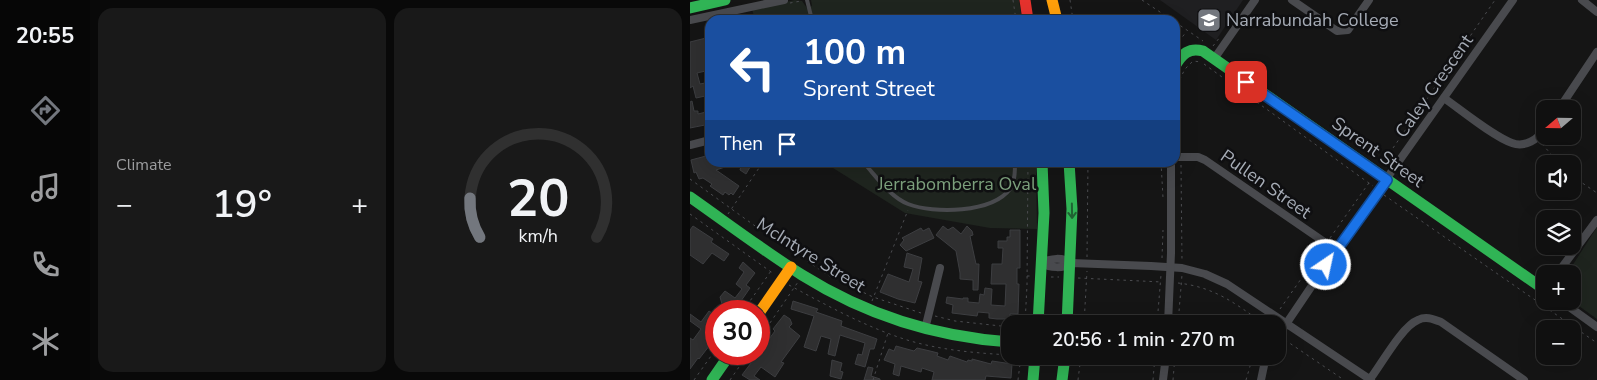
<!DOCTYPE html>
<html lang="en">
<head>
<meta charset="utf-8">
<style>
  body { margin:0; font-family:"Nunito Sans",sans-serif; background:#191919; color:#f1f3f6; height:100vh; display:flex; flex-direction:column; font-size:19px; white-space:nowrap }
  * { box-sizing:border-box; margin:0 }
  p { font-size:16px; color:#9c9d9f }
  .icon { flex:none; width:28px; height:28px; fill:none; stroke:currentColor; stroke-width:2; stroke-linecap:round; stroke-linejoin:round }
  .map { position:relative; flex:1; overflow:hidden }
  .panel { display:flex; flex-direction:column; gap:8px; padding:8px; background:#090909; width:600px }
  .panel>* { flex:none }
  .hud { position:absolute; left:15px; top:15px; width:475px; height:152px; border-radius:15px; box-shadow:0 5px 20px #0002,0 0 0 1px #303030; background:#1a4fa0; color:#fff; overflow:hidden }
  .needle { width:32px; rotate:250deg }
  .tools { position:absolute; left:846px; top:100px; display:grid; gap:10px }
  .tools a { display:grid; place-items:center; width:45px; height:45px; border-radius:10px; background:#101010; box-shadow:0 5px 20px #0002,0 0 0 1px #303030; font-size:25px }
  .speed { position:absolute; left:15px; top:300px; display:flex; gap:10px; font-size:25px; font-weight:700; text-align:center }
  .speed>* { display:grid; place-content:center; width:65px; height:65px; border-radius:50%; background:#101010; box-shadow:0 5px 20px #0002,0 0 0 1px #303030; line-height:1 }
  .speed .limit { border:8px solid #d22; background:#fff; color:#111 }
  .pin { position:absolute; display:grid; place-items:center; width:42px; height:42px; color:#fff; margin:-21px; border-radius:10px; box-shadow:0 2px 8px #0006 }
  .me { position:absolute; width:55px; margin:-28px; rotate:34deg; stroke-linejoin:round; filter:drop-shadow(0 0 4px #0008) }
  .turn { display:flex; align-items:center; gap:18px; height:105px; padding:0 15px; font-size:22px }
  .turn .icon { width:65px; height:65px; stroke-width:2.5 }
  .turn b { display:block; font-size:35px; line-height:42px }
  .then { display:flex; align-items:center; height:48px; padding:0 15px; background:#0003; gap:10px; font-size:19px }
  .big { font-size:38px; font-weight:600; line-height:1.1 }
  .panel .card { flex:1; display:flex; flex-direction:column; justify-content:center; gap:8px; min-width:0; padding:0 18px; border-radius:15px; background:#191919 }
  .panel .dial { align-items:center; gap:0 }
  .dial svg { height:130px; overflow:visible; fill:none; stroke:#303030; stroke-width:7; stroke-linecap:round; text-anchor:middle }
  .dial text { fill:#f1f3f6; stroke:none }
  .heat { display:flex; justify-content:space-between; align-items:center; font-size:28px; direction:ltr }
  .panel .tiles { flex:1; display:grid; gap:8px; grid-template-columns:repeat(2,1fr) }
  .trip { position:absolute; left:311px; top:315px; width:285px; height:50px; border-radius:15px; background:#101010; box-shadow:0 5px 20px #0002,0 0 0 1px #303030; font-weight:600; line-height:50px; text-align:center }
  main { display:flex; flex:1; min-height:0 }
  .tab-bar { display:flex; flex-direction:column; width:90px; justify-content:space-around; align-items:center; background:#060606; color:#9c9d9f }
  .tab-bar .icon { width:35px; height:35px }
  .tab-bar .active { color:#73777e }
  .tab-bar b { font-size:22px; color:#f1f3f6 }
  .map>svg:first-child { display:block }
</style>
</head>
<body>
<main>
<nav class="tab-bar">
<b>20:55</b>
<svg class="icon active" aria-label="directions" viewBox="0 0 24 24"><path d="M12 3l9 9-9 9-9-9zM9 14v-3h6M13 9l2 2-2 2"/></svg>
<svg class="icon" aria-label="music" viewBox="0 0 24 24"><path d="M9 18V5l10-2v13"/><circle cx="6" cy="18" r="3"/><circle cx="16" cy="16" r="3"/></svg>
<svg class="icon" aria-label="phone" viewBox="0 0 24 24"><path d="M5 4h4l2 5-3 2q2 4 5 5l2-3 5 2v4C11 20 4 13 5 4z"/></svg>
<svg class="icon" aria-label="climate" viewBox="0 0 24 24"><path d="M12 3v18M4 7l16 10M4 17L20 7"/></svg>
</nav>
<section class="panel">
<div class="tiles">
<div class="card"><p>Climate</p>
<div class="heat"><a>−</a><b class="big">19°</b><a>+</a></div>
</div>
<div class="card dial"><svg viewBox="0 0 100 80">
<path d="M14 69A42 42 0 1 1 86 69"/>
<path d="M14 69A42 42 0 0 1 8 45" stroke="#73777e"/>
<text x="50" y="56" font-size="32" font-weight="700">20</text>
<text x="50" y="72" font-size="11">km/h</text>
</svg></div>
</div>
</section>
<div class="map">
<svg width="907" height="380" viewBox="0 0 907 380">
  <rect width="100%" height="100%" fill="#151515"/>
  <path fill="#1f1f21" d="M470,0H553L526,40Z"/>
  <g fill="#1f251f">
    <path d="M105,0L112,1L117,8L122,6L121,0H329L332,20H65L62,9Z"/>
    <path d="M135,163H346L347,229L300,228L215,213Z"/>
    <path d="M907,227V319L882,301V274H877Z"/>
  </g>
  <g fill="#2f2f30" stroke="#3d3e41">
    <path d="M20,37V70L7,73L10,84L20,82V95L6,98L3,86L0,88V42Z"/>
    <path d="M2,101L4,111H8V114L20,111V126L15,127V125L0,128V102Z"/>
    <path d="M16,156L19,162H33L35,167L26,170L49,186L43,195L41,193L39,195L35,192L33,195L20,186L22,184L13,178L9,179L6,172L4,173L1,160Z"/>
    <path d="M52,162H63L56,174L50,170Z"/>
    <path d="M3,226L23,239L21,242L39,254L34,261L22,253L13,264L0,255V230Z"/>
    <path d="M253,226L258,230L263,227L271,234L277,226L282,231L283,235L280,236L281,241L286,264H289L288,290H283V280L270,279V273L266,251L246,235Z"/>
    <path d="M231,228L233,231L239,228L244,238L216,251L210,245L214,240L212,238Z"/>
    <path d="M320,230H330V268H327V284H329L328,314H320V319H307L299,318V313L288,312L287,316L262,313L263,305L256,303L257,297L273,299V298H278V302L289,303L290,294L294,295L295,288L302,289L301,305L315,306L316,284H301L302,264H312L313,248H308V241H317V237H320Z"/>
    <path d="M217,253L232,258L228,281L232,282L225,303L208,299L190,292L198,274L219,282L223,269L214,267Z"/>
    <path d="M53,262L65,273L56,285L60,288L44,311H27L32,304L30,297L35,291L45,298L52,289L46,284L54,272L49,268Z"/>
    <path d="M103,301L128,309L126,312L152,321L151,326L187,339L184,349H180L175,367L165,364L168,354L172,355L175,343L150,335L145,356L138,354L141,339L131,336L126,351L114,347L124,316L101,309Z"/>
    <path d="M19,311L26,316V328L21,339L23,341L9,359L8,358L0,369V338L3,340L11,329L0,321V314L11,322Z"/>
    <path d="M94,315L100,319L102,324L99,327L110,336L91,362L94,363L85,377L71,367L64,376L70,380H60L52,375L85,331L83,329Z"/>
    <path d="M206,346L224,351L227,348L240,351L248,353L247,356L258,360L260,356L277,362L278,360L282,361V359L301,364L302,361L322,364L321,378L296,376L295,380H242L244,372L232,368L231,372L211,366L209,376L203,374L205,364L194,360L199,349L204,351Z"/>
    <path d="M142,360L152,363L150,371L153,372L151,379L140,376Z"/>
    <path d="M178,367L183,368L181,376L190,379V380H174Z"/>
  </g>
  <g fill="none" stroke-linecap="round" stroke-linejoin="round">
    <g stroke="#4b4c50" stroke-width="1" stroke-dasharray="2.5 4" stroke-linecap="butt">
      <path d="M323,0L326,20"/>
      <path d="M380,0L383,20"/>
      <path d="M452,0L482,20"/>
      <path d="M100,3L111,1"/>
      <path d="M485,22L513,41"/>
      <path d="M523,46L530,37"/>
      <path d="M485,47L496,32"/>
      <path d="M514,64L683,186"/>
      <path d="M852,144L870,164"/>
      <path d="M490,151C489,129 481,93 493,73C495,68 499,65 503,61L511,62"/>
      <path d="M471,162L473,198"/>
      <path d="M692,164L805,0"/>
      <path d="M491,165L492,261"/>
      <path d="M882,176L907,193"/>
      <path d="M0,179L79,236L141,277L183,297L231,313"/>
      <path d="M694,195L907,343"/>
      <path d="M0,214L84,274"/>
      <path d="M38,214L73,162"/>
      <path d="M640,238L681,180"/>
      <path d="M397,257L398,162"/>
      <path d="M472,258L473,230"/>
      <path d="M337,276H342"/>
      <path d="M361,277H369"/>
      <path d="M388,278L472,282"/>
      <path d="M488,283C524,287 545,303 574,324"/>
      <path d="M99,285C136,305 174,326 214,339C248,350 285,353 320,355"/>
      <path d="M182,301L218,210"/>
      <path d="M590,309L632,249"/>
      <path d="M53,311L81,271"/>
      <path d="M245,316L265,321L320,327"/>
      <path d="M335,324L337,285L338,162"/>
      <path d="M394,324L397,271"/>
      <path d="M467,324L471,275"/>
      <path d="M488,324L492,275"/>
      <path d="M69,339L108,282"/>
      <path d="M595,340L654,380"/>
      <path d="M4,380L26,349"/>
      <path d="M40,380L58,354"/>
      <path d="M183,380L198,333"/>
      <path d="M328,380L331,356"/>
      <path d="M388,380L391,356"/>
      <path d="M463,380L465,356"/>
      <path d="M483,380L485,356"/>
      <path d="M556,380L563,356"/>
    </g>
    <g stroke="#494a4e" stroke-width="4">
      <path d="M117,0L122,20"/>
      <path d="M173,162C186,176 200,197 218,204C244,214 302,213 320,189C325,181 325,171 325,162"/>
    </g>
    <g stroke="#494a4e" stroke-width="8">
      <path d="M602,0L647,31L658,30L679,0"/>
      <path d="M892,0L907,12"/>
      <path d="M0,20L94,0"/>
      <path d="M524,59L565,0"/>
      <path d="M754,98C771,110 804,137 822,143C835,148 848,139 855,129"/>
      <path d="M869,109L907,52"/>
      <path d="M0,145L20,140"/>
      <path d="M485,157H508L515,160L646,250"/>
      <path d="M352,263C360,268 373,269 381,263L461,266L492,268L515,274L537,284L681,380"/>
      <path d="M352,263C360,258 373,257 381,263"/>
      <path d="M867,274L907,220"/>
      <path d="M871,301L907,327"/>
      <path d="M478,324L481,253V162"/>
      <path d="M235,329L250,268"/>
      <path d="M588,336L646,250L823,0"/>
      <path d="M680,379C691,365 712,326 728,320C736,316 743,319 751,322L834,380"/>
      <path d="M473,380L476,356"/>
      <path d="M571,380L576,356"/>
    </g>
    <g stroke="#30b455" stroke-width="11">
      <path d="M0,8L35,0"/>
      <path d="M485,66C492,54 499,47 513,51L855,290"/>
      <path d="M0,197C37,223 74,251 112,275C176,315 246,337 320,342"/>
      <path d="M348,324L354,213L352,162"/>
      <path d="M377,324L382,209L379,162"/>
      <path d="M22,380L40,354"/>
      <path d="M343,380L345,356"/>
      <path d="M372,380L375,356"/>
    </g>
    <g stroke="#ff9f0a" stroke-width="11">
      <path d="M362,0L367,20"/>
      <path d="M69,313L101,267"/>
    </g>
    <path stroke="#e5322d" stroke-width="11" d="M335,0L338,20"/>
  </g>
  <defs><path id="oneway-shaft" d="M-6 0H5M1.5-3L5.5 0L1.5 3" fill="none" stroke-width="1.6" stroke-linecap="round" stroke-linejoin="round" transform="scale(1.25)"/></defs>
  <use stroke="#206233" href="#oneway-shaft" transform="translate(382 211) rotate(89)"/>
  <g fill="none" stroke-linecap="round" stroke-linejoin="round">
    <g stroke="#114b97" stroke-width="12">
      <path id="route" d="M556,82L697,180L636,265"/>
    </g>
    <use href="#route" stroke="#1a73e8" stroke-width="9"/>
  </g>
  <defs>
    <g id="school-square" transform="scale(1.25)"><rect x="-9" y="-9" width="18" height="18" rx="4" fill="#73777e" stroke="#0f0f11"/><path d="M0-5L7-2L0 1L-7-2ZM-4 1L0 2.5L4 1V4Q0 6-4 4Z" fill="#fff"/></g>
  </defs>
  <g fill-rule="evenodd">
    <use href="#school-square" x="519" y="20"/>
  </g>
  <g text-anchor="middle" stroke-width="5" stroke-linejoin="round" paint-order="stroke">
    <g font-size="18" fill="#a6acb6" stroke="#0f0f11" text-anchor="start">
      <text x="536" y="26">Narrabundah College</text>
    </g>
    <g font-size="18" fill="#a6acb6" stroke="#0f0f11">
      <text transform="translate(744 86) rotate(-55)" y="6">Caley Crescent</text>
      <text transform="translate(688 152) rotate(35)" y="6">Sprent Street</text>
      <text transform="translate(576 184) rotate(35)" y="6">Pullen Street</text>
      <text transform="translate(121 255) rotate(32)" y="6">McIntyre Street</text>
    </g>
    <g font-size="18" fill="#7da17d" stroke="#0f0f11">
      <text x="267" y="190">Jerrabomberra Oval</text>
    </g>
  </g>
</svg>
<div class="tools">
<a><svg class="needle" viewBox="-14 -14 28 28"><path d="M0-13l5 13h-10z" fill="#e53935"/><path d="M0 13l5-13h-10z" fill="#9c9d9f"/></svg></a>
<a><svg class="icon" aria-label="sound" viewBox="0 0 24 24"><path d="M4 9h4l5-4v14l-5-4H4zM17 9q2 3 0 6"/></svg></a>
<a><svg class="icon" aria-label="layers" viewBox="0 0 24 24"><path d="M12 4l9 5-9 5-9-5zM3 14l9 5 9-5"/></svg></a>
<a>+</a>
<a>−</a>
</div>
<div class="speed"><div class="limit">30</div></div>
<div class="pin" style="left:556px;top:82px;background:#d93025"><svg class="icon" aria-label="arrive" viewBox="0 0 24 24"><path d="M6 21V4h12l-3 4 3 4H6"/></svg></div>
<svg class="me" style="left:636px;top:265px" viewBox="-20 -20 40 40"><circle r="17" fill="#1a73e8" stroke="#fff" stroke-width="3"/><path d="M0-11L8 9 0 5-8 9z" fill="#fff"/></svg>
<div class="trip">20:56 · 1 min · 270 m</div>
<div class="hud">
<div class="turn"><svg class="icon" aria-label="left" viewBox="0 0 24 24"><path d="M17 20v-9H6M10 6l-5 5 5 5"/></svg><div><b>100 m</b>Sprent Street</div></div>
<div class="then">Then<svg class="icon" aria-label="arrive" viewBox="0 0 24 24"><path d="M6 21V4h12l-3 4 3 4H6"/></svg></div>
</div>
</div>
</main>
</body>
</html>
